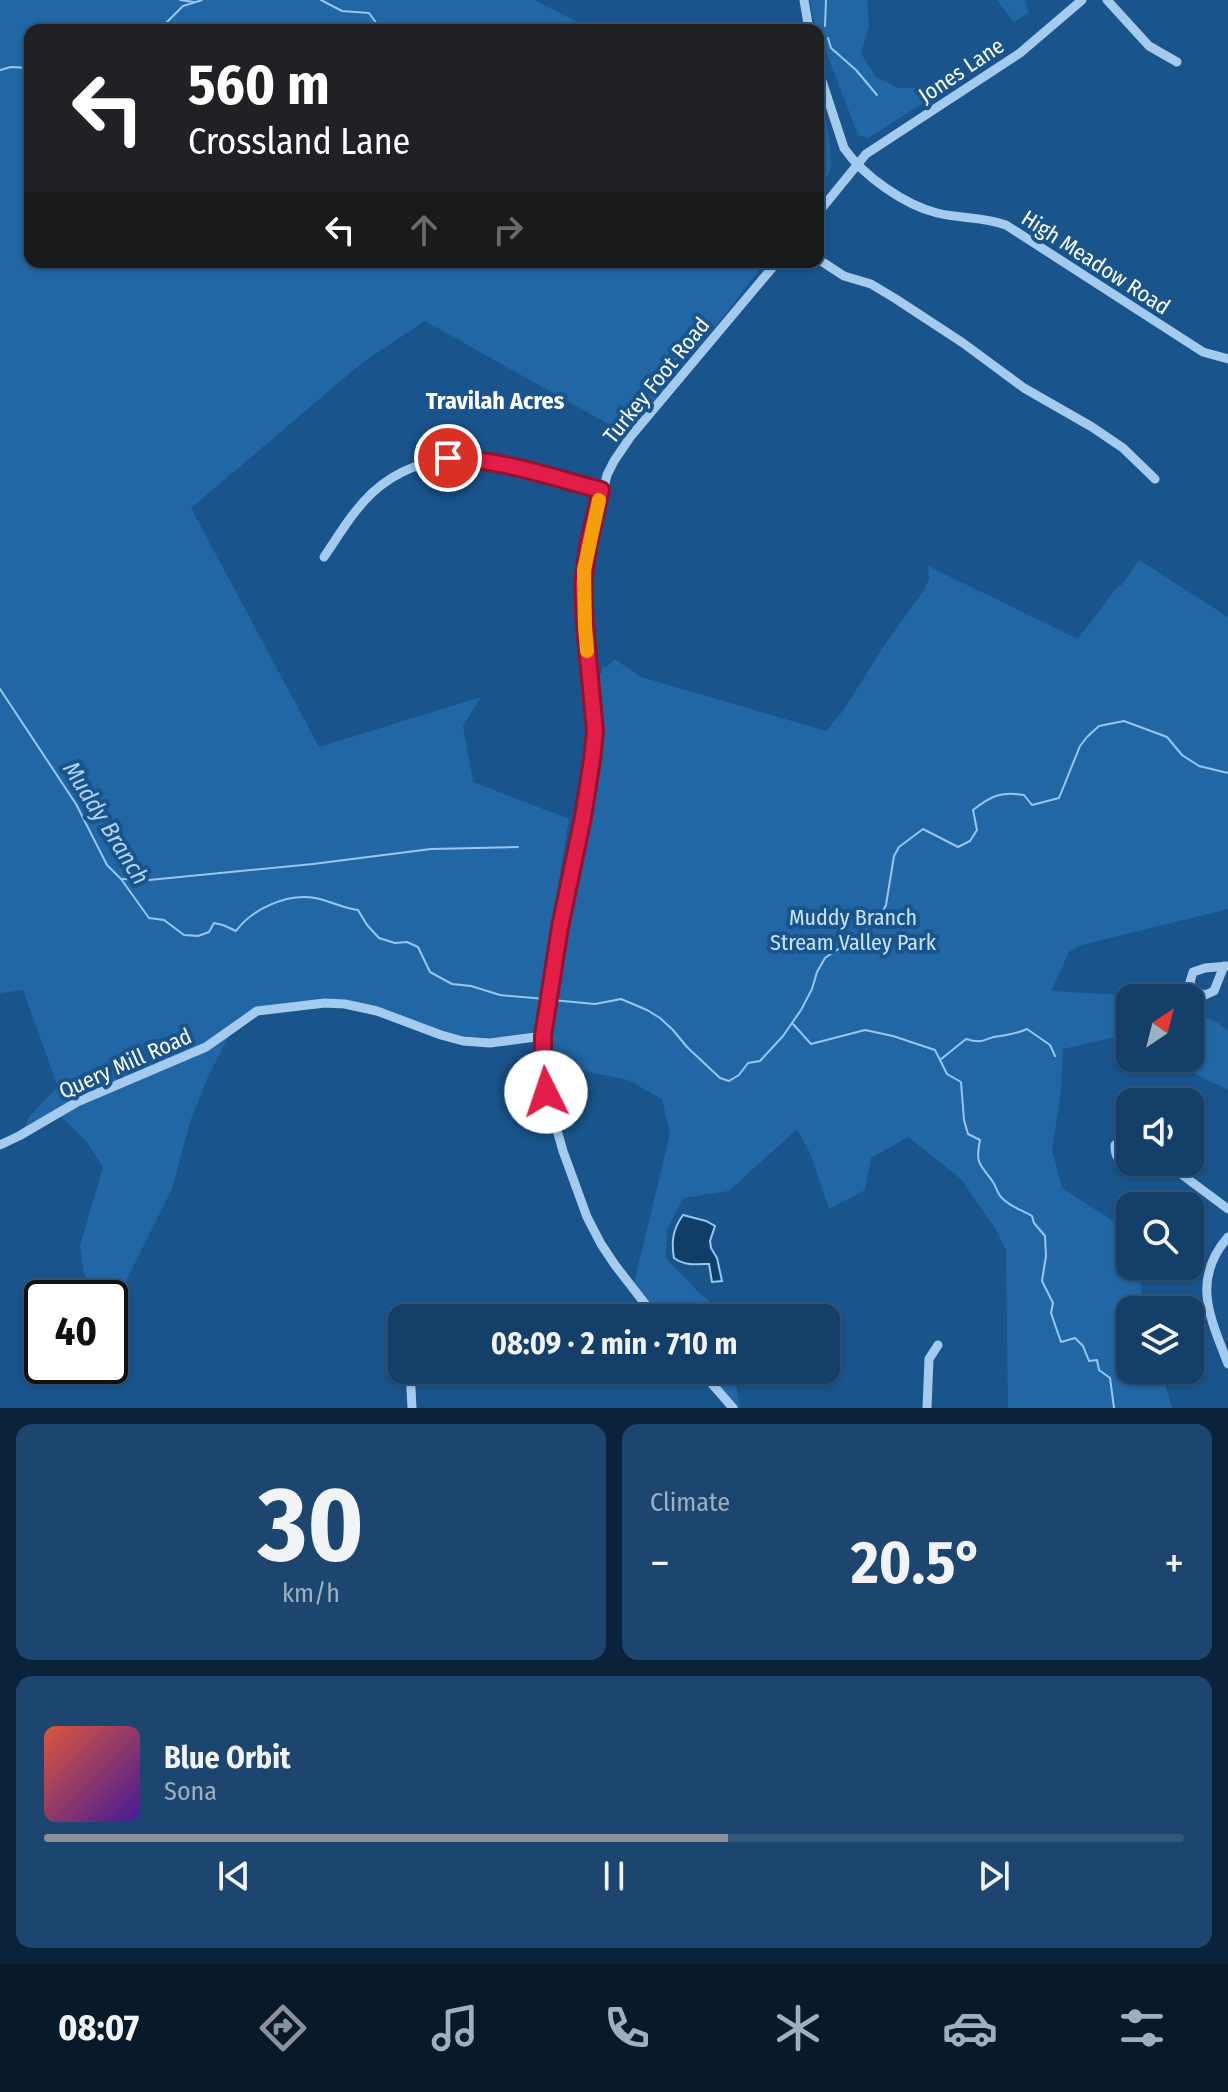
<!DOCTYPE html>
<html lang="en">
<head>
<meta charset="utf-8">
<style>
  body { margin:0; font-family:"Fira Sans Condensed",sans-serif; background:#1c466f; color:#f1f3f6; height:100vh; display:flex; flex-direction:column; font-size:30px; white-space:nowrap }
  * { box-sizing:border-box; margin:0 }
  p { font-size:26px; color:#9dafc0 }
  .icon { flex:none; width:44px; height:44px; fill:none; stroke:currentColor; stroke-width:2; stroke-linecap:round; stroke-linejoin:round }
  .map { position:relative; height:1408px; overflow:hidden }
  .panel { display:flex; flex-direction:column; gap:16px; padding:16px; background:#0a233a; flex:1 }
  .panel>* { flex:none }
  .banner { position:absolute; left:24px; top:24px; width:800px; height:244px; border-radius:16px; box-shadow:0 2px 6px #0004,0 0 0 2px #32587d; background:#202124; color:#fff; overflow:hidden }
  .needle { width:52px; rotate:35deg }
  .controls { position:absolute; left:1116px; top:984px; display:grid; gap:16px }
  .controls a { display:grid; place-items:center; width:88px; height:88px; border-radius:16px; background:#133f69; box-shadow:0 2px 6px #0004,0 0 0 2px #32587d; font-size:40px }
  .speed { position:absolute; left:24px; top:1280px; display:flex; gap:16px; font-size:40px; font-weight:700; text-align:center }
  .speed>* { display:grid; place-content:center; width:104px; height:104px; border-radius:50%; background:#133f69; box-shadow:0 2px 6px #0004,0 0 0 2px #32587d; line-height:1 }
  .speed .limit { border:4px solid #111; border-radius:12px; background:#fff; color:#111 }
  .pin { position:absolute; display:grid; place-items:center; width:68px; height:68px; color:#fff; margin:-34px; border:4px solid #fff; border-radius:50%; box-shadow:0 2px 8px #0007 }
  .me { position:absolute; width:88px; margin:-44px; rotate:356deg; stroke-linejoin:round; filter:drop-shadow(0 0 6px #0008) }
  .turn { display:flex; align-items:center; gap:28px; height:168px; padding:0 32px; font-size:36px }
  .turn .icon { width:104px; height:104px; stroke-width:2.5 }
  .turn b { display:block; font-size:56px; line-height:68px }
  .lanes { display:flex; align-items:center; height:76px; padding:0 32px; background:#0003; justify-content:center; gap:40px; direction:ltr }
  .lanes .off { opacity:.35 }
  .big { font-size:60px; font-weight:700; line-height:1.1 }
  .panel .card { flex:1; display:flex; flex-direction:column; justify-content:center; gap:12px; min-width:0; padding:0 28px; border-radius:16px; background:#1c466f }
  .panel .dial { align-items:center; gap:0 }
  .dial b { font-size:104px; line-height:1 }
  .song { display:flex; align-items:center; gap:24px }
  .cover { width:96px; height:96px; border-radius:12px; background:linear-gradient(135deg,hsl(10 70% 55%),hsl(260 70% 35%)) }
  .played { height:8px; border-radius:4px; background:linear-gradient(90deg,#8c9099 60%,#32587d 60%) }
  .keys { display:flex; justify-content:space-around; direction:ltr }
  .heat { display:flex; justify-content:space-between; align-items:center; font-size:44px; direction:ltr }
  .panel .tiles { flex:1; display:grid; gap:16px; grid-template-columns:1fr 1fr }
  .card:last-child { grid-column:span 2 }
  .trip { position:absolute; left:388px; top:1304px; width:452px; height:80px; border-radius:16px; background:#133f69; box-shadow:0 2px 6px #0004,0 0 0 2px #32587d; font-weight:700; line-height:80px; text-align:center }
  .tabs { display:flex; height:128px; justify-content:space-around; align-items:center; background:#08192a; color:#9dafc0 }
  .tabs .icon { width:56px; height:56px }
  .tabs .active { color:#8c9099 }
  .tabs b { font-size:36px; color:#f1f3f6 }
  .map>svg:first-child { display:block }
</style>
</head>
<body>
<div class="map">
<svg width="1228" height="1408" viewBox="0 0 1228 1408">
  <rect width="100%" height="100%" fill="#19548c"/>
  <g fill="#2267a5">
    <path d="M0,0H534L593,30H30V262H765L724,316L626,434L425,321L362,363L191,508L319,747L481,697L463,726L473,782L569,819L541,990L545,992L539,1028L529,1033L490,1038L465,1036L440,1031L376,1007L256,1008L238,1018L207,1079L190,1122L172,1189L123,1287L110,1301V1298H100L84,1274L80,1246L103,1167L86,1141L58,1113L19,1136L30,1116L58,1087L23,990L0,993Z"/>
    <path d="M810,0H867L869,26L861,54L876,77L898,88H915L923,103L868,138L858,135L813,18Z"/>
    <path d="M997,0H1024L1029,12L1014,22Z"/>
    <path d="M819,73L830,144L831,169L818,194Z"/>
    <path d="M1139,560L1228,617V909L1082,945L1069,952L1051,991L1138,996L1147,998H1130V1041L1119,1036L1063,1049L1061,1091L1052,1150L1062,1188L1130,1232V1266H1139L1143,1310H1130V1370H1161L1172,1408H1008L1006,1250L995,1228L960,1178L908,1137L871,1158L865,1190L829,1209L811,1155L797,1129L729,1191L683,1198L667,1230L666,1258L700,1294L717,1307L721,1318H656L633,1287L670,1134L662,1099L628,1080L550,1064L551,1036L566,934L599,753L600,716L597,678L602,672V666L607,667L614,659L641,677L826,731L842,712L886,643L922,593L929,579L928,566L1078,639L1118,586L1122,585Z"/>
    <path d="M1190,1010L1218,1023L1228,1031V1090L1163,1058H1190Z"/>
    <path d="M700,1370H734L740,1408H733Z"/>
  </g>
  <path fill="#103e69" stroke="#97c7f0" stroke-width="2" d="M683,1215L706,1221L715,1226L710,1241L711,1248L717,1258L722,1281L712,1282L709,1264C696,1264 685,1266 674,1258C671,1241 673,1229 683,1215Z"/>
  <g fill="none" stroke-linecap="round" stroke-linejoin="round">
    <g stroke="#97c7f0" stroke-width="2">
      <path d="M180,0L194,2"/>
      <path d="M321,0L342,11L369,13L377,24L388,30"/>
      <path d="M825,26L826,0"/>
      <path d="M159,30L183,6L202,0"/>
      <path d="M828,38L831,48L856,70L877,95"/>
      <path d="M0,70L11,67L30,68"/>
      <path d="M0,689L76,804L107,865L121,879L149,918L164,920L184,935L198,936L209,932L214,923L223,925L236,931C252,909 287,893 315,898C330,901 343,908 358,910L367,925L379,938L395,943L407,942L418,947L430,972L452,984L471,986L500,995L545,999"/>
      <path d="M121,879L149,880L313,864L431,849L518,847"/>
      <path d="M552,1000L595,1004L621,999L647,1010L660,1018L673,1030L687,1047L720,1078L729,1081L739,1075L748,1063L760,1061L783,1036L801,1010L812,989L817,972L825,958L878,922L886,905L894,856L899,847L923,829L958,847L970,841L977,830L973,810C991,796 1001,791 1024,795L1032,805L1059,798L1080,746L1087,737L1099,726L1124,721L1167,737L1182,755L1199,766L1228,773"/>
      <path d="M793,1024L811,1044L865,1030L893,1036L935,1050L947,1074L961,1082L964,1120L968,1134L980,1140C975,1165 980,1163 993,1182C997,1188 997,1194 1003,1199C1011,1207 1022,1210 1032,1216L1034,1223L1045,1236L1046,1256L1042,1281L1053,1303L1051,1313L1061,1342L1075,1338L1083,1346L1089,1361L1097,1360L1099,1370L1110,1378L1114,1408"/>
      <path d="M940,1060L966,1039C986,1045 984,1037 1000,1036C1012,1034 1016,1034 1027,1029L1050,1045L1055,1056"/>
    </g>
    <g stroke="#a4cbee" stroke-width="9">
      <path d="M804,0L809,30"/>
      <path d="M1107,0L1149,46L1177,62"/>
      <path d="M818,69L844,148C863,176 905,205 937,213C961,219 981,216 1006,225L1203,352L1228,359"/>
      <path d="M818,213L866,154L1020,53L1082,0"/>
      <path d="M818,259L844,276L871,284L896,299L963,343L1024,388L1092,427L1123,448L1155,479"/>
      <path d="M324,557C339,535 353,511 372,493C440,430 525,470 601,490"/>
      <path d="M1224,966L1214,991L1205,995L1194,991L1190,982L1193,972L1205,968L1228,966"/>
      <path d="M1130,1138L1123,1139L1115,1145C1115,1156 1117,1159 1126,1164L1135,1162"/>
      <path d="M0,1145L19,1136L77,1102L206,1047L257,1011L325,1003L345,1004L377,1011L441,1035L463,1041L490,1043L543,1036"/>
      <path d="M1165,1162L1228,1209"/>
      <path d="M1228,1237C1191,1280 1210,1317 1228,1364"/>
      <path d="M656,1318L615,1265L601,1244L587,1217L563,1151L546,1092L543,1063V1036L560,927L583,817L595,731L585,626L584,570L607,475L614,461L631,436L777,262"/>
      <path d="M410,1370L412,1408"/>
      <path d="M700,1370L733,1408"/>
      <path d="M927,1408L929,1359L938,1345"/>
    </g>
  </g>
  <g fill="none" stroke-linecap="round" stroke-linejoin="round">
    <g stroke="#92132f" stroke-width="20">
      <path id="route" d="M448,458C500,459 551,477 601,490L588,546L583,585L585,626L595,731L592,760L583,817L560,927L543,1036V1063L546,1092"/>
    </g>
    <use href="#route" stroke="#e11d48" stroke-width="14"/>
    <path stroke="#f59e0b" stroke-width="14" d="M587,651L585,626L584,570L599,500"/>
  </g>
  <g text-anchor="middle" stroke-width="8" stroke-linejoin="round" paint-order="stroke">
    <g font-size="22" fill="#fff" stroke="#19548c">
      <text transform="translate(961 70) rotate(-34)" y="8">Jones Lane</text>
      <text transform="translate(1096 262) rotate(33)" y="8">High Meadow Road</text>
      <text transform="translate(656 380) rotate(-51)" y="8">Turkey Foot Road</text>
      <text transform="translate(125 1063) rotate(-24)" y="8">Query Mill Road</text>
    </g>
    <g font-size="22" fill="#cae4fa" stroke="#19548c">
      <text x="853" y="925">Muddy Branch<tspan x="853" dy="25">Stream Valley Park</tspan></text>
    </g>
    <g font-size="24" font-weight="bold" fill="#fff" stroke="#19548c">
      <text x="495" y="409">Travilah Acres</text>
    </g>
    <g font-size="24" font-style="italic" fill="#b0d5f5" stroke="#19548c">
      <text transform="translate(106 823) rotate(58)" y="8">Muddy Branch</text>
    </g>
  </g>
</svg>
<div class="controls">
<a><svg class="needle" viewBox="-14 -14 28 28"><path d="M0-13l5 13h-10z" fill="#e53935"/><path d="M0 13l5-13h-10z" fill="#9dafc0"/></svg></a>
<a><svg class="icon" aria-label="sound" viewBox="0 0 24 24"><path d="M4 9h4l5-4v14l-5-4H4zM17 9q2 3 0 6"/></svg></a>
<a><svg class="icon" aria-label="search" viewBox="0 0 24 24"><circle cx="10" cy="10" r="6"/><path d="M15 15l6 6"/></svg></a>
<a><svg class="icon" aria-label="layers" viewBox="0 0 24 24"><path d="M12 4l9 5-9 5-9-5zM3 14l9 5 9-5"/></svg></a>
</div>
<div class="speed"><div class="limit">40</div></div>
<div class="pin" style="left:448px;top:458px;background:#d93025"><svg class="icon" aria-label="arrive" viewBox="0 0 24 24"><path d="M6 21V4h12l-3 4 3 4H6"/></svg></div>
<svg class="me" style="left:546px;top:1092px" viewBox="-20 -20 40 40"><circle r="19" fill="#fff"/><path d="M0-13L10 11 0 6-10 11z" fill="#e11d48"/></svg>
<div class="trip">08:09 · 2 min · 710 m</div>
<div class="banner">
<div class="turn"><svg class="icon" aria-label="left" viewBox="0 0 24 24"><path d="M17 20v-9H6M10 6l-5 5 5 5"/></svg><div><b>560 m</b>Crossland Lane</div></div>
<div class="lanes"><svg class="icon" aria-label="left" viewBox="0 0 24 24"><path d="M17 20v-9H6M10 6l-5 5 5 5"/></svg><svg class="icon off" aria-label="ahead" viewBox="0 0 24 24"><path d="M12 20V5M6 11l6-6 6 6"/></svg><svg class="icon off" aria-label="right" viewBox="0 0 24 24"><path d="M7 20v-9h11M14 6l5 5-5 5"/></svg></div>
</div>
</div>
<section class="panel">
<div class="tiles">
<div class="card dial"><b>30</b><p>km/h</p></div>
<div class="card"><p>Climate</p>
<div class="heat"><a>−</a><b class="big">20.5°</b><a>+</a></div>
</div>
<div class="card">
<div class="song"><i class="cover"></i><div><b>Blue Orbit</b><p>Sona</p></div></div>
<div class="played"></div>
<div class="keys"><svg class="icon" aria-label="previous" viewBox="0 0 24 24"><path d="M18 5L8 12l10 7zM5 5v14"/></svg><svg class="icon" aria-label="pause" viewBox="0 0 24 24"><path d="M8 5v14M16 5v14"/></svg><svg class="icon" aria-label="next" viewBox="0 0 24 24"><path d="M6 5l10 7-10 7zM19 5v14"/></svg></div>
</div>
</div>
</section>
<nav class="tabs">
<b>08:07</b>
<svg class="icon active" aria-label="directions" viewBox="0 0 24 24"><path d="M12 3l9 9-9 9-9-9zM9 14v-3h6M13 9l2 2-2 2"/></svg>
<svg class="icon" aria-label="music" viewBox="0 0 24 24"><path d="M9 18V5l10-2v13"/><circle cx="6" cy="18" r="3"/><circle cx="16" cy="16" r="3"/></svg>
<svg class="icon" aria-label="phone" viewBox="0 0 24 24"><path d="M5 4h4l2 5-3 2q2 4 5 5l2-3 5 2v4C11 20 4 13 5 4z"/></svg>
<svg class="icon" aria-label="climate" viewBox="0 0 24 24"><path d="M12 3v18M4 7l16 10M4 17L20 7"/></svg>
<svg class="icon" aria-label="car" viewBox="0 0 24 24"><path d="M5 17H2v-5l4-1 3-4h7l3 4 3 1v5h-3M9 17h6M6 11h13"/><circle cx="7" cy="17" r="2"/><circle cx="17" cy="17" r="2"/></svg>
<svg class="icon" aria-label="filters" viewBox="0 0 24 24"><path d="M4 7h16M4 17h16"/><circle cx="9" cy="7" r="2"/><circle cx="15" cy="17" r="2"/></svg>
</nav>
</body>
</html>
